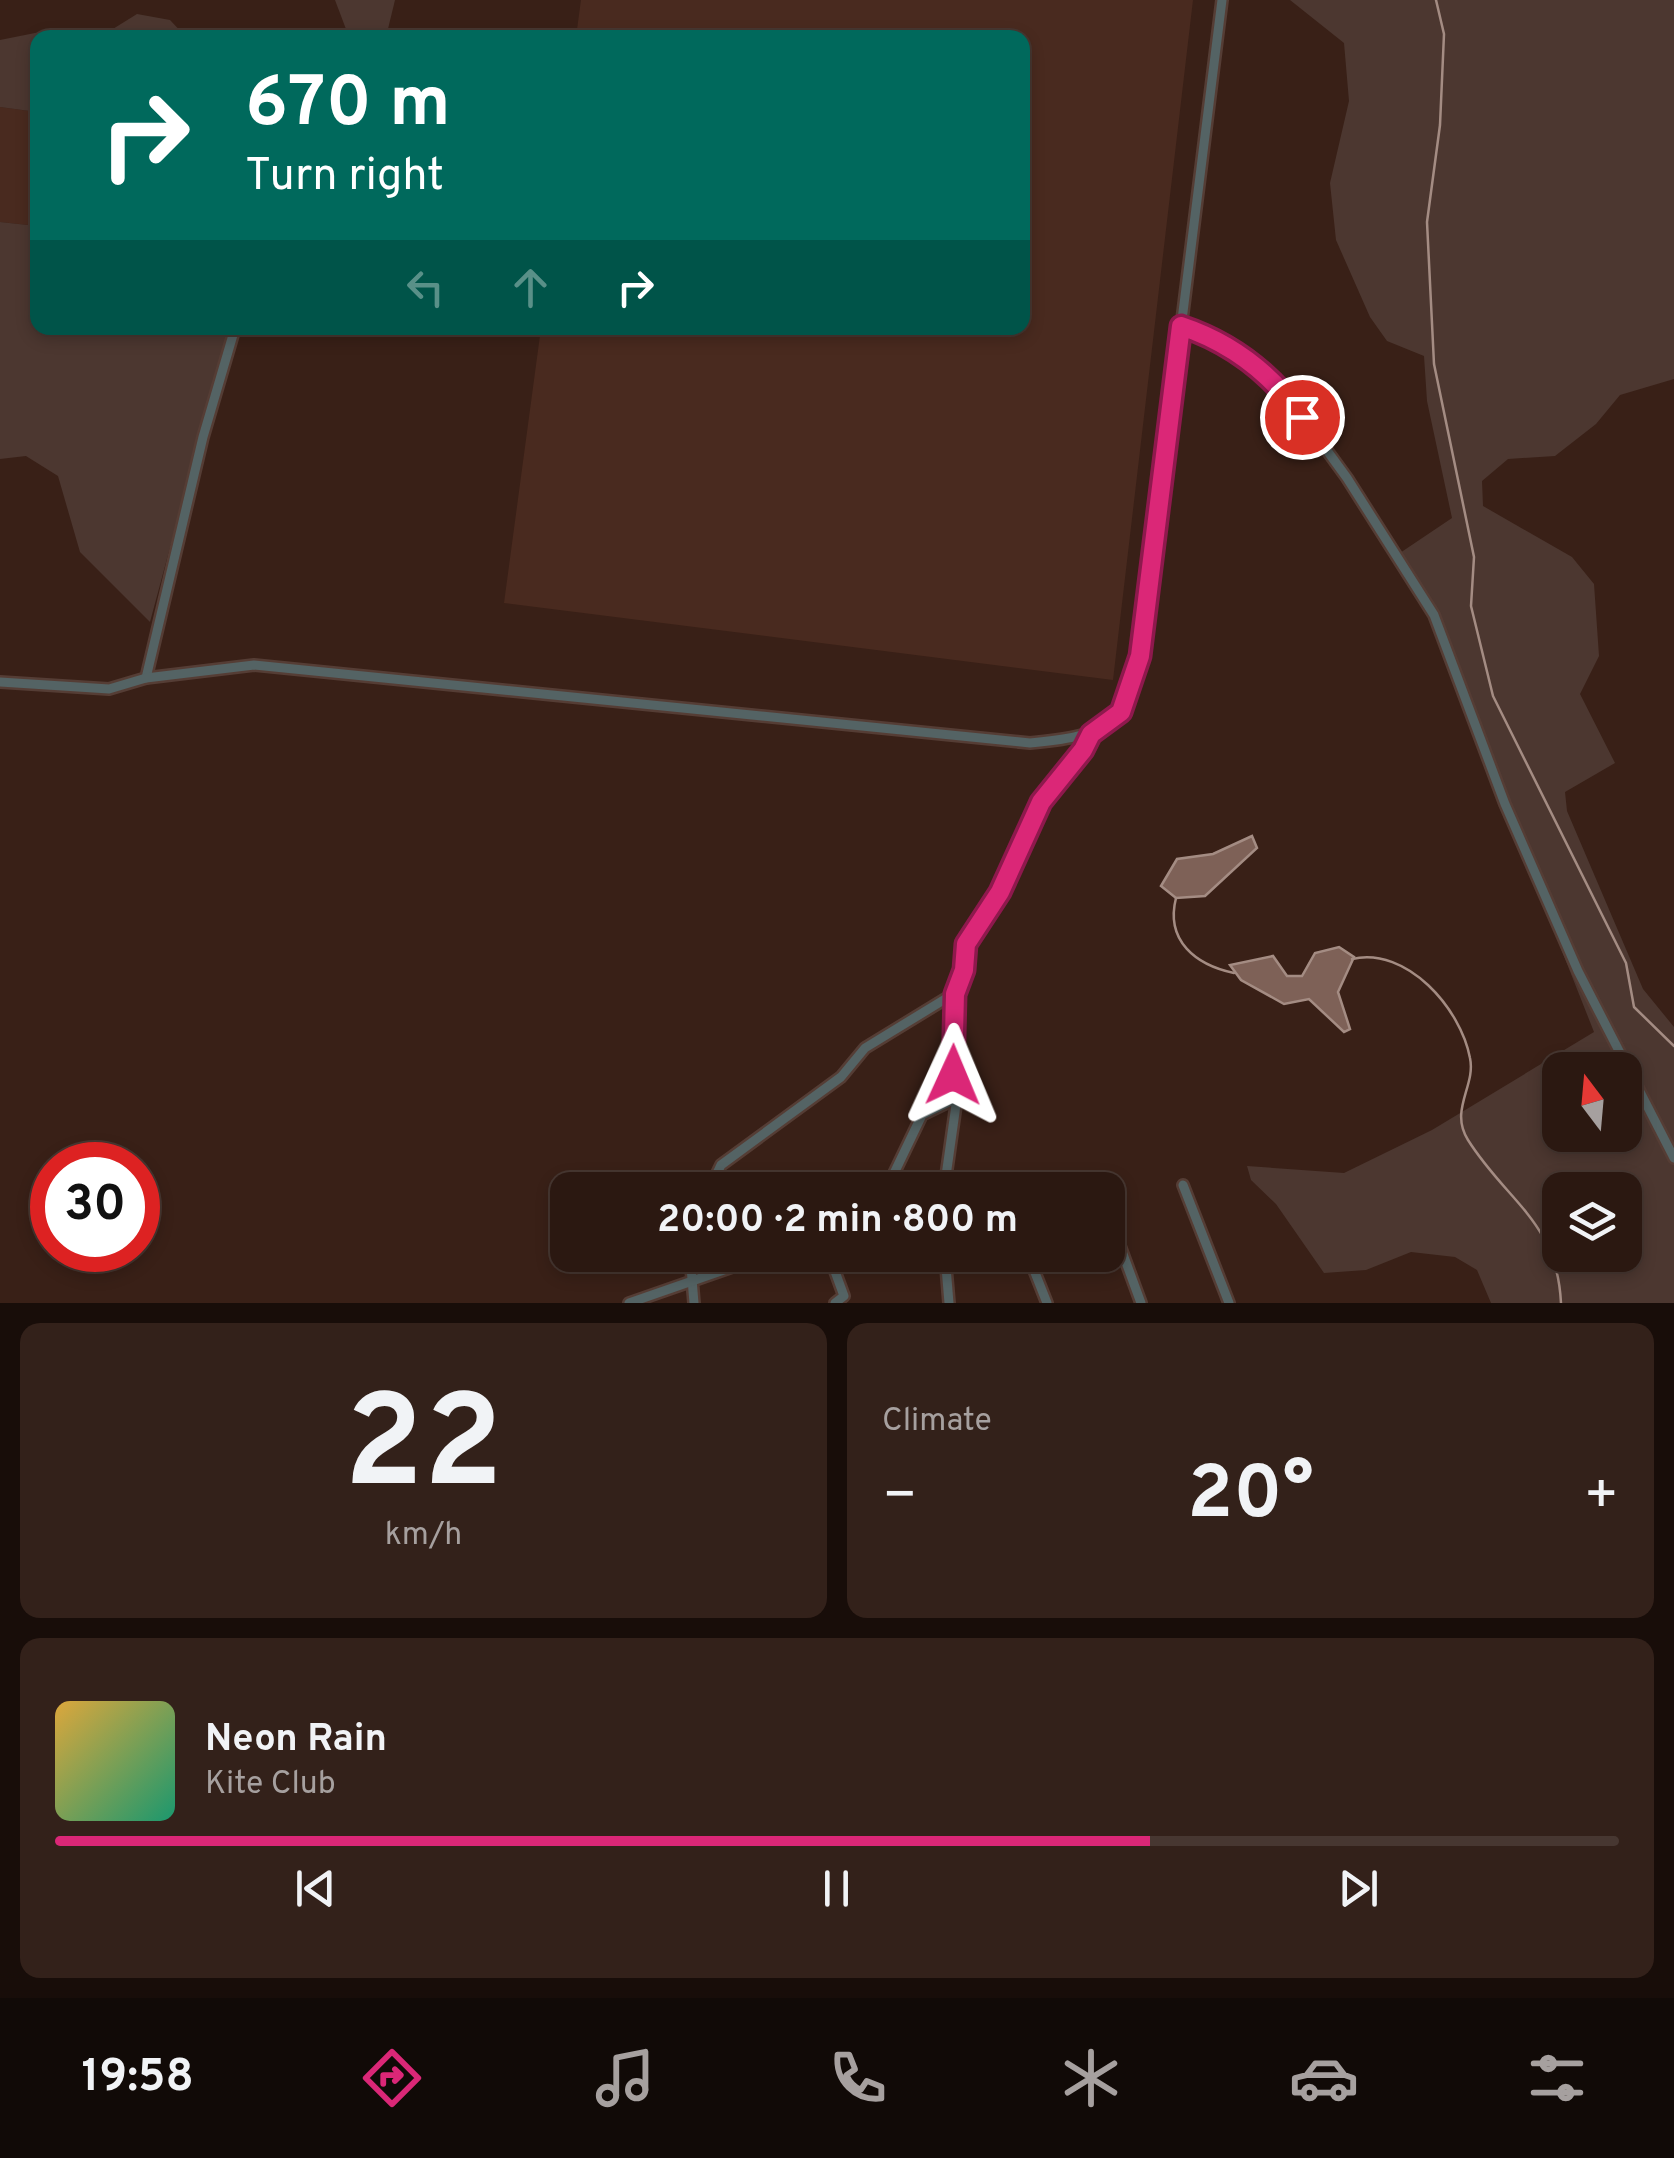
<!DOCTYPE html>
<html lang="en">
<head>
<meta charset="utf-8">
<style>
  body { margin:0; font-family:Overpass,sans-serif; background:#33211a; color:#f1f3f6; height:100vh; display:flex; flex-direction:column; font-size:38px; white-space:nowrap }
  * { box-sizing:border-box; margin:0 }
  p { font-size:32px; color:#a6a09f }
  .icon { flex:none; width:55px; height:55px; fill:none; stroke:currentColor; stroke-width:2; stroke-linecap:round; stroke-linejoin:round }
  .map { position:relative; height:1303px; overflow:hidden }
  .drawer { display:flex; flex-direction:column; gap:20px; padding:20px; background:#180d09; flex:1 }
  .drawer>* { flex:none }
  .hud { position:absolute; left:30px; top:30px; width:1000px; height:305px; border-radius:20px; box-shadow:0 5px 15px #0003,0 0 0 2px #473731; background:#00695c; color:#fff; overflow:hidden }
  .needle { width:65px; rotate:344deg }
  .tools { position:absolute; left:1542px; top:1052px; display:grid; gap:20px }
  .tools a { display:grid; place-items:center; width:100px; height:100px; border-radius:20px; background:#2b1811; box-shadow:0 5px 15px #0003,0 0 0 2px #473731; font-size:50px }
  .speed { position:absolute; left:30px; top:1142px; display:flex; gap:20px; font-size:50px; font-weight:700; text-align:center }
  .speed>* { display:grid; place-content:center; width:130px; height:130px; border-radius:50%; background:#2b1811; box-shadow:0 5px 15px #0003,0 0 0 2px #473731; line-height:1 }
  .speed .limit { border:15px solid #d22; background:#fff; color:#111 }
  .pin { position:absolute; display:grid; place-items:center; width:85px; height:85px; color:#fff; margin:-42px; border:5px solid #fff; border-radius:50%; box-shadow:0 2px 10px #0007 }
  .me { position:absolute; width:110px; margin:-55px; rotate:1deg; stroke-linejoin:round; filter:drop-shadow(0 0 8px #0008) }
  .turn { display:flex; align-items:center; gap:35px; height:210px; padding:0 50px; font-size:45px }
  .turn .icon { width:130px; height:130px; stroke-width:2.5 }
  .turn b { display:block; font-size:70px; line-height:85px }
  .lanes { display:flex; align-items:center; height:95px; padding:0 50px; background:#0003; justify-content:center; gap:50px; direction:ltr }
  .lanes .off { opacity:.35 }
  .big { font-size:75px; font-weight:700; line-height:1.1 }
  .drawer .tile { flex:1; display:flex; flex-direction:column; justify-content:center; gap:15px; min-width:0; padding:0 35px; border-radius:20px; background:#33211a }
  .drawer .dial { align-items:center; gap:0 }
  .dial b { font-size:130px; line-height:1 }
  .song { display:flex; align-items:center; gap:30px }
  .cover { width:120px; height:120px; border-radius:15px; background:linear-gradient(135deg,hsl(40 70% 55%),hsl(160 70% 35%)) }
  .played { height:10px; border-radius:5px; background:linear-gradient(90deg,#db2777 70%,#473731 70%) }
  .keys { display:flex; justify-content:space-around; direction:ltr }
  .heat { display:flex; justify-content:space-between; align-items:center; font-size:55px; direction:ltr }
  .drawer .tiles { flex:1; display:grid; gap:20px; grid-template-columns:1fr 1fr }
  .tile:last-child { grid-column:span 2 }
  .trip { position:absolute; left:550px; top:1172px; width:575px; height:100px; border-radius:20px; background:#2b1811; box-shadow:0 5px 15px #0003,0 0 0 2px #473731; font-weight:700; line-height:100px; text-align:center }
  .tab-bar { display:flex; height:160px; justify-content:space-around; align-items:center; background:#110a07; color:#a6a09f }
  .tab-bar .icon { width:70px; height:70px }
  .tab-bar .active { color:#db2777 }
  .tab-bar b { font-size:45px; color:#f1f3f6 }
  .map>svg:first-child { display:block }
</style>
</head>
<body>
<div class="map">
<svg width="1674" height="1303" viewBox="0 0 1674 1303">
  <rect width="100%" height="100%" fill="#392017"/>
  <g fill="#492a1f">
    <path d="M581,0H1193L1113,680L504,603L541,328H1022V38L576,37Z"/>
    <path d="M0,107L37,112V226L0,222Z"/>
  </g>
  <g fill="#4c3730" fill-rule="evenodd">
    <path d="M335,0H395L386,37H349Z"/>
    <path d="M1290,0H1674V379L1620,395L1596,424L1555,456L1508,459L1482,481L1483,506L1572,557L1594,584L1599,656L1580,694L1615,763L1565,792L1567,811L1643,989L1674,1027V1303H1491L1477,1270L1455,1257L1411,1252L1366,1270L1324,1273L1276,1204L1251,1180L1247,1166L1344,1173L1432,1130L1594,1032L1431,620L1391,559L1452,518L1427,401L1424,356L1387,341L1370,317L1336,240L1330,183L1349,101L1344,43ZM1560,1070H1625V1135H1560ZM1560,1190H1625V1255H1560Z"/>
    <path d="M137,14L170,20L186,37H100Z"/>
    <path d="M40,32L54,37L38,38L37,112L0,107V40Z"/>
    <path d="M0,222L37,226L38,328H229L150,622L80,552L58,476L26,456L0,459Z"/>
  </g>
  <g fill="#7e6157" stroke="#a48c83" stroke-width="2.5">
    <path d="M1252,836L1257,848L1205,896L1176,898L1161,886L1177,859L1213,854Z"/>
    <path d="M1339,947L1354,957L1338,992L1350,1029L1344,1032L1309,999L1284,1004L1241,980L1230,965L1273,956L1287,976H1302L1315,953Z"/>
  </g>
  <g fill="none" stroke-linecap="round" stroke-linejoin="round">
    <g stroke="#a48c83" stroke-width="2.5">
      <path d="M1436,0L1444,34L1440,125L1427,222L1434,364L1474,557L1471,606L1493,696L1626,963L1634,1007L1674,1046"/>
      <path d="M1176,898C1165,941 1196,965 1234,973"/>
      <path d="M1352,959C1407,946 1461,1009 1470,1058C1476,1086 1449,1110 1468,1140C1507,1202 1557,1221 1561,1303"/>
    </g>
    <g stroke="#553d35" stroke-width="14">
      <g id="minor">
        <path d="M1181,326L1221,339L1280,386L1347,478L1434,615L1505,804L1578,971L1674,1158"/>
        <path d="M146,678L203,437L235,328"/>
        <path d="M0,682L109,689L146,678L254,665L1030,743C1101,736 1122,730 1140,656L1222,0"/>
        <path d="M1183,1185L1229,1303"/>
        <path d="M709,1190L721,1165L841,1077L865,1048L955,993"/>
        <path d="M886,1190L922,1115L957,1098"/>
        <path d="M944,1190L957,1098L953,1075L955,993L964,971L966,944L999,892L1041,802L1083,750L1091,733"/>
        <path d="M1109,1216L1141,1303"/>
        <path d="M690,1255L694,1303"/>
        <path d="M829,1255L844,1296L835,1303"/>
        <path d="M945,1255L949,1303"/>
        <path d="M1028,1255L1047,1303"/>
        <path d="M629,1303L767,1255"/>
      </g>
    </g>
    <use href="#minor" stroke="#546364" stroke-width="9"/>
  </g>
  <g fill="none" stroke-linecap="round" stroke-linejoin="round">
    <g stroke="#8e194d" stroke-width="25">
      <path id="route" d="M953,1075L955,994L964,970L966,944L1000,892L1041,802L1083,750L1091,734L1121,712L1140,656L1181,326C1232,343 1271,373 1302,417"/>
    </g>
    <use href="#route" stroke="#db2777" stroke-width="18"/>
  </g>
</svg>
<div class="tools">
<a><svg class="needle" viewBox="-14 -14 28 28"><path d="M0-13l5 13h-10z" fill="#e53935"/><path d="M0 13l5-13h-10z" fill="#a6a09f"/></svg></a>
<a><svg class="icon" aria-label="layers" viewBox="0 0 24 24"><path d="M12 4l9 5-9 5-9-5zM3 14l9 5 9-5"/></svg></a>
</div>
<div class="speed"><div class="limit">30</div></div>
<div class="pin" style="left:1302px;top:417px;background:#d93025"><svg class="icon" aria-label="arrive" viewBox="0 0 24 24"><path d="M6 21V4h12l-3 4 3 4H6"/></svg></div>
<svg class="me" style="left:953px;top:1075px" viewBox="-20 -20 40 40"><path d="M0-17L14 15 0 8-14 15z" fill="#db2777" stroke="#fff" stroke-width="4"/></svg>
<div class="trip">20:00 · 2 min · 800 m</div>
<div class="hud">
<div class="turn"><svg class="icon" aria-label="right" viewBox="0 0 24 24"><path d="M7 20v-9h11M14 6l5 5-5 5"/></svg><div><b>670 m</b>Turn right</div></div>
<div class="lanes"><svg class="icon off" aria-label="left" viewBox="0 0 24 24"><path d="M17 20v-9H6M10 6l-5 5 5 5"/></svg><svg class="icon off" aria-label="ahead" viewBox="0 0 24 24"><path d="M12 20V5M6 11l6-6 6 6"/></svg><svg class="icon" aria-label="right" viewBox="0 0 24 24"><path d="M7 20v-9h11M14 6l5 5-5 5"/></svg></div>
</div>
</div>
<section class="drawer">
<div class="tiles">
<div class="tile dial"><b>22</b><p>km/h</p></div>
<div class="tile"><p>Climate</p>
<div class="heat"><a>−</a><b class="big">20°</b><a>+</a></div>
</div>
<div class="tile">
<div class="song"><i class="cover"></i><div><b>Neon Rain</b><p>Kite Club</p></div></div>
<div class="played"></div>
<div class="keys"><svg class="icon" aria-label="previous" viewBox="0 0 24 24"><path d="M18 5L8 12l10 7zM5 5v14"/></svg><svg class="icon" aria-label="pause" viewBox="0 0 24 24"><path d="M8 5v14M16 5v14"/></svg><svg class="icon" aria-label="next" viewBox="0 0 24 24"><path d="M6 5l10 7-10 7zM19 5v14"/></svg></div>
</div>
</div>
</section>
<nav class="tab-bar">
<b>19:58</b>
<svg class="icon active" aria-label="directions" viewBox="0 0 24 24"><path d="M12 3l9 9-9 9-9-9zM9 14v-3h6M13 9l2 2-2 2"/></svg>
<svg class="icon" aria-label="music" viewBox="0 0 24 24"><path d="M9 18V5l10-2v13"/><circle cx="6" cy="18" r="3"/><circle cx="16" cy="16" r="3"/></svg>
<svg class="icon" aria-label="phone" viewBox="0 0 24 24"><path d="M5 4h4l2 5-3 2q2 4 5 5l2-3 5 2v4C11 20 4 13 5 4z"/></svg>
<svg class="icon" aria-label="climate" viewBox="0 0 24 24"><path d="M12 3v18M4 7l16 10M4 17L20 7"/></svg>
<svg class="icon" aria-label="car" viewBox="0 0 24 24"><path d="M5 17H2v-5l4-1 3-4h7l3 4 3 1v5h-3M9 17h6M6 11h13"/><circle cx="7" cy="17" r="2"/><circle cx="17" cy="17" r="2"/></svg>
<svg class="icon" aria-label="filters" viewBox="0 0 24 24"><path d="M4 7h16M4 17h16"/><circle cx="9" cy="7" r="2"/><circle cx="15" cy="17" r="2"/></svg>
</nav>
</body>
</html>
